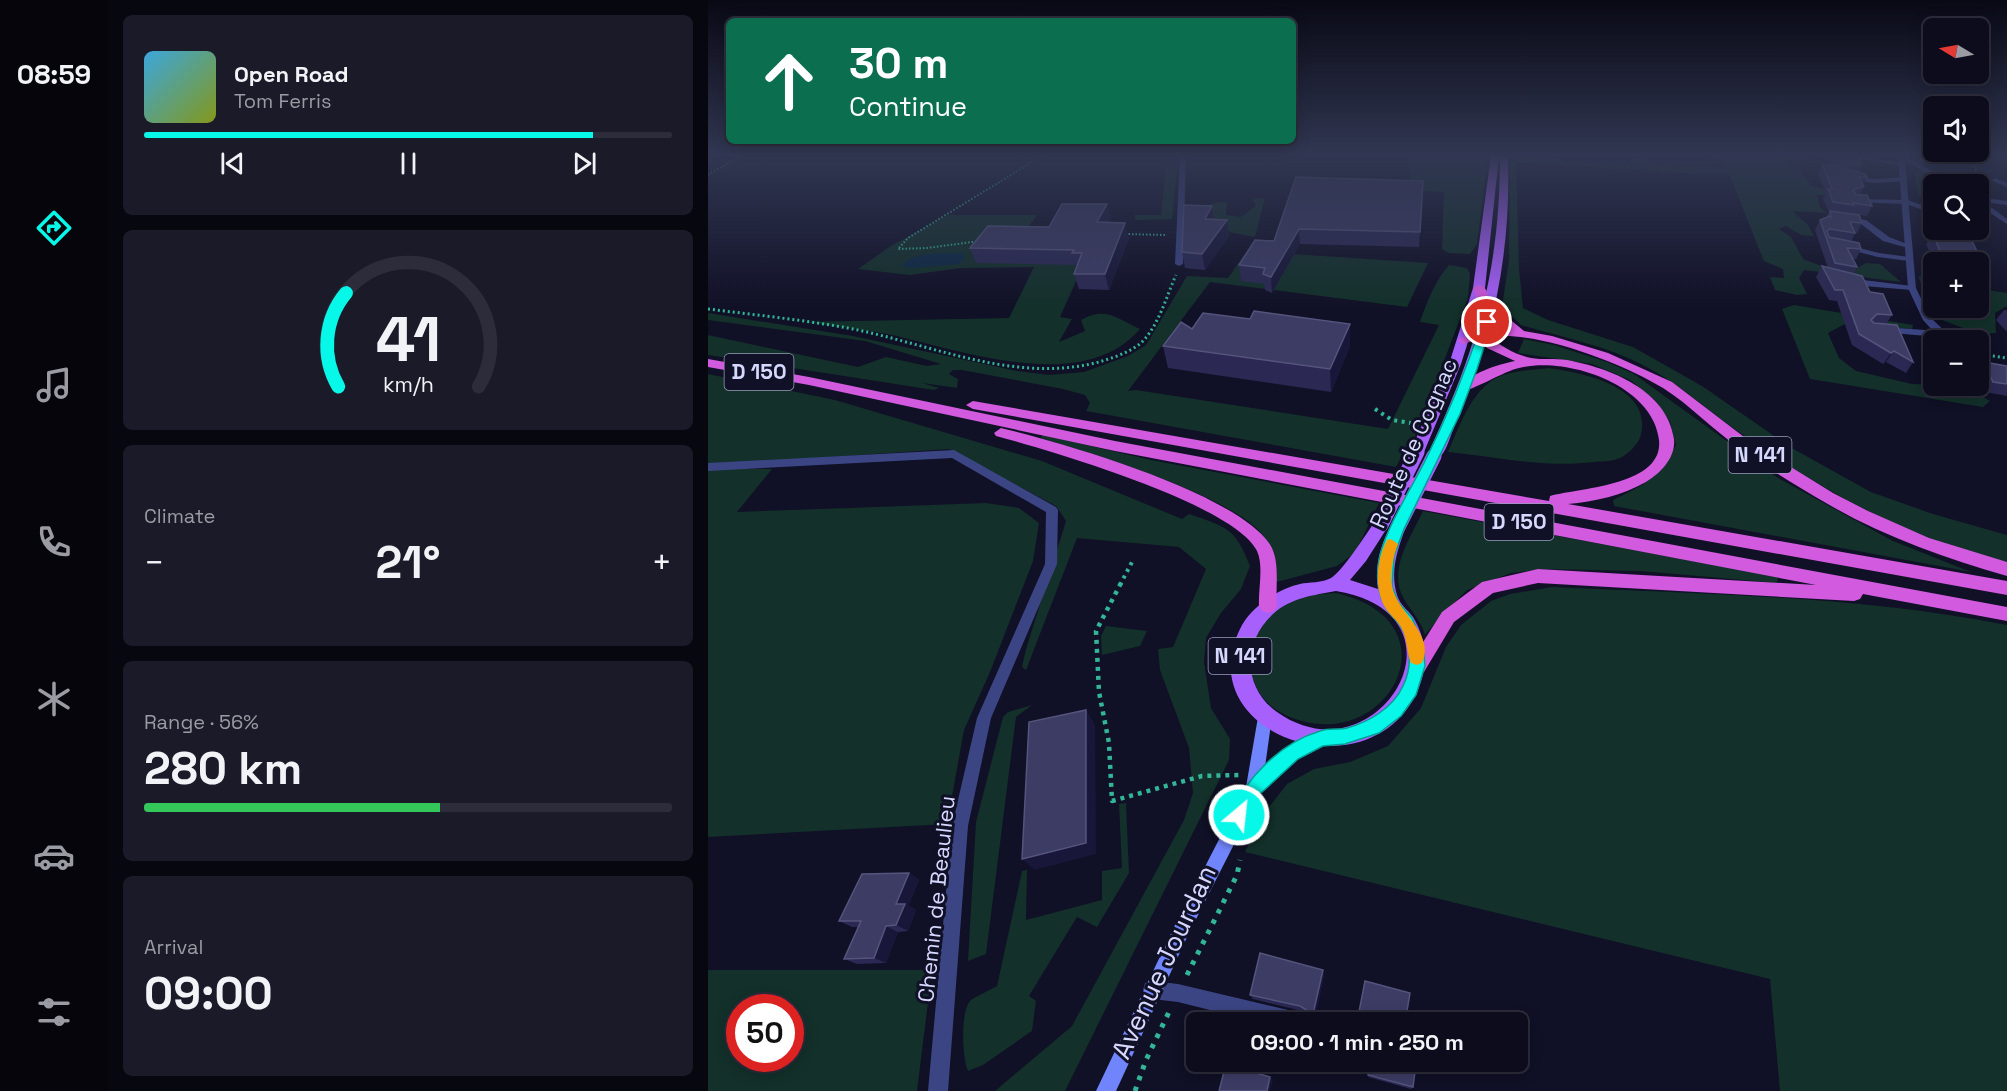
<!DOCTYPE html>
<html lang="en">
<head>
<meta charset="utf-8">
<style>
  body { margin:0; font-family:"Space Grotesk",sans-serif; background:#1a1a29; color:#f1f3f6; height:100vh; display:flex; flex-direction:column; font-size:22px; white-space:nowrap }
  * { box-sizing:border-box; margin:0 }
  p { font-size:20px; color:#9a9ba3 }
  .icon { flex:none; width:33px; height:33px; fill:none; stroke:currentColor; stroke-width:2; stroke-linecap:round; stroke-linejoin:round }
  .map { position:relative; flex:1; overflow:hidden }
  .sheet { display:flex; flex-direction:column; gap:15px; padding:15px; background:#07070f; width:600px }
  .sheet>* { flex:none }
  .hud { position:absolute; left:18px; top:18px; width:570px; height:126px; border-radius:9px; box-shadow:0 3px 15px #0003,0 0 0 2px #2c2c3b; background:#0b6e4f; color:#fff; overflow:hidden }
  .needle { width:39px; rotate:280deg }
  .tools { position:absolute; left:1215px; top:18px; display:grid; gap:12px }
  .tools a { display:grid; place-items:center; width:66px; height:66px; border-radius:9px; background:#0c0c1c; box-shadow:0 3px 15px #0003,0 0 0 2px #2c2c3b; font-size:30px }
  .speed { position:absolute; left:18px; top:994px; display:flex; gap:12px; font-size:30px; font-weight:700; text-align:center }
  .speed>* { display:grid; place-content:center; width:78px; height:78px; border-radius:50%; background:#0c0c1c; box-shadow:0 3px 15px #0003,0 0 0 2px #2c2c3b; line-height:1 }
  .speed .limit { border:9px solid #d22; background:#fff; color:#111 }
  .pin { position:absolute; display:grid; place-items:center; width:51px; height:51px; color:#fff; margin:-26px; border:3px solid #fff; border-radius:50%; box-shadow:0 2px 6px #0007 }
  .me { position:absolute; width:66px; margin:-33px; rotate:28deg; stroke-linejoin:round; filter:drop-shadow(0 0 4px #0008) }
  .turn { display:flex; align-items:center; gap:21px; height:126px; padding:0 24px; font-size:27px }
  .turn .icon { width:78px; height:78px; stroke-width:2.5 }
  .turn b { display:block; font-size:42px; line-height:51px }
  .big { font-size:45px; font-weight:600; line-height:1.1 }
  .sheet .card { flex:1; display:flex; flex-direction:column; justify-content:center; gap:9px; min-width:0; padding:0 21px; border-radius:9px; background:#1a1a29 }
  .sheet .dial { align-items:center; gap:0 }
  .dial svg { height:156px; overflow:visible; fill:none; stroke:#2c2c3b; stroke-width:7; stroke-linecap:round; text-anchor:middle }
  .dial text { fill:#f1f3f6; stroke:none }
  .song { display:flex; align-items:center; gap:18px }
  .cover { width:72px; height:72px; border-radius:9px; background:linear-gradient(135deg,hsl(200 70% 55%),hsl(70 70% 35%)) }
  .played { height:6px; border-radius:3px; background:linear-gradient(90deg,#07f8e8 85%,#2c2c3b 85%) }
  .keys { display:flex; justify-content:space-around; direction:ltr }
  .heat { display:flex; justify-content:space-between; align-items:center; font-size:33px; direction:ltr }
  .charge { height:9px; border-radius:4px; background:linear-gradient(90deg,#34c759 56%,#2c2c3b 0) }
  .trip { position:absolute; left:478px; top:1012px; width:342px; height:60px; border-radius:9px; background:#0c0c1c; box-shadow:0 3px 15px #0003,0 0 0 2px #2c2c3b; font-weight:600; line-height:60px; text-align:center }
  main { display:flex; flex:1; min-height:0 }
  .tab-bar { display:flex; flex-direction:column; width:108px; justify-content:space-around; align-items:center; background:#05050b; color:#9a9ba3 }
  .tab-bar .icon { width:42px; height:42px }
  .tab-bar .current { color:#07f8e8 }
  .tab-bar b { font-size:27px; color:#f1f3f6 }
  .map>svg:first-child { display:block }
</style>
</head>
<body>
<main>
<nav class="tab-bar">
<b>08:59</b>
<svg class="icon current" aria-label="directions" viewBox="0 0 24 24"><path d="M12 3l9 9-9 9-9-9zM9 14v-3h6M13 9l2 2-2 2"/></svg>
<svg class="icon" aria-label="music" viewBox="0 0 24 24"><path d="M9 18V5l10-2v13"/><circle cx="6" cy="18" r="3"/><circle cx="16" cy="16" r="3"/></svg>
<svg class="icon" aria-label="phone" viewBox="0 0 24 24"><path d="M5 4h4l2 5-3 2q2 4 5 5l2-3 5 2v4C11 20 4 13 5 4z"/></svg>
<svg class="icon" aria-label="climate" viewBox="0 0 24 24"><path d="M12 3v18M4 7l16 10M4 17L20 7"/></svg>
<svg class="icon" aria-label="car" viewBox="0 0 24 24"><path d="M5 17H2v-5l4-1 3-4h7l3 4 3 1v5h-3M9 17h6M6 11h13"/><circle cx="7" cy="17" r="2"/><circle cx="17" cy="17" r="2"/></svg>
<svg class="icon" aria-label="filters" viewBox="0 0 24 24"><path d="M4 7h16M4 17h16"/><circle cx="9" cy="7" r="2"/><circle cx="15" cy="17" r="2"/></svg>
</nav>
<section class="sheet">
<div class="card">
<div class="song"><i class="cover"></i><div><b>Open Road</b><p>Tom Ferris</p></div></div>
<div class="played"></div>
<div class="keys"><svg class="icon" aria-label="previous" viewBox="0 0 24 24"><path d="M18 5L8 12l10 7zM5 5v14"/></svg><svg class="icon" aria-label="pause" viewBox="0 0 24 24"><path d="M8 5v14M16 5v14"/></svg><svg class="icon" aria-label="next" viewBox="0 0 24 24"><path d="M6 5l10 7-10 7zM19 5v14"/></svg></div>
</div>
<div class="card dial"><svg viewBox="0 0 100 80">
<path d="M14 69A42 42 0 1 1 86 69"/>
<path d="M14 69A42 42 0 0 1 18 21" stroke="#07f8e8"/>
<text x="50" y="56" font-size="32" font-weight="700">41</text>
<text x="50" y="72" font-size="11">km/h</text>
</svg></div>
<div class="card"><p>Climate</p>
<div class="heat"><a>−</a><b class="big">21°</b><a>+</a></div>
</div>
<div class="card"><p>Range · 56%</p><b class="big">280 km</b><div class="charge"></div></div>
<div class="card"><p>Arrival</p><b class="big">09:00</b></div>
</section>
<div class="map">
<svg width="1299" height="1091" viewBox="0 0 1299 1091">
  <rect width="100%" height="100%" fill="#101026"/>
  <g fill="#13302a" fill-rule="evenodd">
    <path d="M700,156H780L769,244L762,254L741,253L734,249L736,192L702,190Z"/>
    <path d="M806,156H849L857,163L900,164L907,160L921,163L926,156H938L939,160L948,165L1017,167L1016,160L993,156H1103L1092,162L1077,161L1092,172L1104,186L1134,192V196L1109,195L1112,207L1119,213L1084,211L1100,225L1106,236L1093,235L1078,226L1071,229L1083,237L1095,259L1116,267L1148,269L1158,263L1172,264L1193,282L1096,270L1091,278L1099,294L1089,295L1067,290L1062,277L1076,278L1075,269L1056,261L1021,174H988L808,162L811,270L815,308L840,320L925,347L994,386L1082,447L1163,492L1225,514L1299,535V564C1202,539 1112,490 1031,432C1002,412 976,388 946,371C906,347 857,338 813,325L794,307L801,260L802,165Z"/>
    <path d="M458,167L469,168L464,219L428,220L426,215H453Z"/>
    <path d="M1211,169L1220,174L1214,175L1230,184H1226L1225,198L1211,197L1206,172Z"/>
    <path d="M557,198L547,237L515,231L517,224L480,213L509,202H519L518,215L533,217L548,206L545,199Z"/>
    <path d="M240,215H329L310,241L374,268L352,317L364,319L351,342L377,331L373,320C397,306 409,318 432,329C376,395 255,351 184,335C155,329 126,326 97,322L301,318L326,267L252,268L202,275L150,269L183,246Z"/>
    <path d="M539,251L720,263L699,307L502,282L420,391L428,390L680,429L731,325L712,322C719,301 727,281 741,265L759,268L762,274L760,298L703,447H698L688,467L378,411L382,403L377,395L355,389L254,370H245L241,374L250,379L249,388L214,383L231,388L226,390L0,355V335L150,367L178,357L219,366L233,364L157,341L0,320V313L145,336L309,371L341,375L376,372L420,356L438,345L479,276L520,278Z"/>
    <path d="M1210,276L1225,280L1226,308H1270L1271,289L1299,293V306L1287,313L1288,333L1271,334L1234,320L1223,307Z"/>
    <path d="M1086,305L1205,325L1204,329L1137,324L1120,333L1131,358L1148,371L1204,384L1256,386L1282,401L1275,407L1102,379L1074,309Z"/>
    <path d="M816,339L846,345L899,362L926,374L1070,478L1185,541L1263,572L906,506L905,500C938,484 951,478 968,445L962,422L947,400L922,380L884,364L810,353Z"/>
    <path d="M841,368C876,373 944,387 933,434C932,443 918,457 909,459C902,462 893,461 886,462C838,468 788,457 740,452C752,425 765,385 795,375C810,370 826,370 841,368Z"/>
    <path d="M0,374L127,400L334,461L474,519L481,514C518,527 527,527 542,566L533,589L513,613L498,638L496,662L503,708L522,739L521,760L357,1091H287L364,1026L476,820L485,793L481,748L452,670L450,649L465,647L498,569L471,547L369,538L318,670L314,667L318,649L358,521L348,506L241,449L0,465Z"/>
    <path d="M335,435L443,460L671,503L647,553L629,566L565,583C563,571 564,553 559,542C541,500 377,451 332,438Z"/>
    <path d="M0,469H64L29,512L278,503L311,508L331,523L325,561L282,672L256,730L239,824L0,837Z"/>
    <path d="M715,511L1070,577L1069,583L933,571L835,569L803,573L759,590L734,615L717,635C713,621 704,612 696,599C679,570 703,537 715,511Z"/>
    <path d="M844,587C996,594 1150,596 1299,625V1091H1072L1062,979L537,852L557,812L579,784L606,769L642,762L680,746L713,708L738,647L753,625L783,601L802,594Z"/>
    <path d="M628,593C747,620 685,746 594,721C583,718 571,713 562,705C527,674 543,619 583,601C598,594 612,594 628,593Z"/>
    <path d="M398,626L439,631L432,646L394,655L393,636Z"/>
    <path d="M324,705L308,717L278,954L260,961L268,822L295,717L300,712Z"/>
    <path d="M418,803L421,873L389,927L369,917L321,996L328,1001L324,1031L275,1065L260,1071C254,1058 252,1010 263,1000C270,995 281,991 289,986L314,871L319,870L318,920L394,900V871L414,868L411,804Z"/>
    <path d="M0,970H224L209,1091H0ZM32,1008H82V1059H32Z"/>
  </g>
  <path fill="#0c2943" d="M249,253H255L256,259L251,264L202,268L194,266C205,251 231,254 249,253Z"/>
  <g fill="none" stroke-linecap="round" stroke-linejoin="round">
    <g stroke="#33b597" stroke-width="2" stroke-dasharray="1.5 2" stroke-linecap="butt">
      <path d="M1262,156L1272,180"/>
      <path d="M0,175L32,156"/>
      <path d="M417,234L458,235"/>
      <path d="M272,241L219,248L190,249L200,238L334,156"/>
    </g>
    <g stroke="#33b597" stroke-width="3" stroke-dasharray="2 3" stroke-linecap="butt">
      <path d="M0,309C48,315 97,320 145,329C225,345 308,384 391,362C404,358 417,354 429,346C449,332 458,297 468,275"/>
      <path d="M1270,354L1299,358"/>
    </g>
    <g stroke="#33b597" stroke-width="4" stroke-dasharray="3 4.5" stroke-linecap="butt">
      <path d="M667,409L684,420L703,423"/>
      <path d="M412,585L424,562"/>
    </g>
    <path stroke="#33b597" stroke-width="4.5" stroke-dasharray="4 5" stroke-linecap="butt" d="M413,583L388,631L391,692L401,743L404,801L494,776L531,775"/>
    <g stroke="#33b597" stroke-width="5" stroke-dasharray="4.5 7" stroke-linecap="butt">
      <path d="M479,975L529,875L532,860"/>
      <path d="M427,1091L438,1060L461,1012"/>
    </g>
    <g fill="#3c4584" fill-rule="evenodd">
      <path d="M1137,156H1153L1198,164L1195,166Z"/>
      <path d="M1209,156H1216L1221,160L1203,164V162L1213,159Z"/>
      <path d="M1141,176L1167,179L1196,177L1199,179L1196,181L1167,183L1139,179V177Z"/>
      <path d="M1287,178L1299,183V187L1285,181L1284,180Z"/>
      <path d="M1147,199L1199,200L1226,209V214L1198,204L1145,202L1144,201Z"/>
      <path d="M1134,216L1158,220L1181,237L1204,246L1200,248L1175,241L1153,224L1134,220Z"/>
      <path d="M1135,244L1171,253L1201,257L1205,259L1201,261L1170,257L1135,248Z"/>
      <path d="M1139,278L1204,286L1208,288L1204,290L1156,286L1139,282Z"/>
      <path d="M1175,327L1231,331L1235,334L1231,337L1172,332L1171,330Z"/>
      <path d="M444,981L470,984L593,1013L600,1016L603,1023H554L470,1002L444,999L437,997L435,990L437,983Z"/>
    </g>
    <g fill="#3c4584" fill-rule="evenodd">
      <path d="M472,156H478L475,264L471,266L467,264Z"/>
      <path d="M1190,156H1198L1246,184H1239L1197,161L1208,288L1222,317L1246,340H1237L1226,332L1215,320L1200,288Z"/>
      <path d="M1270,197L1299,201V205L1276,202L1299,219V224L1270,205Z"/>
      <path d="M246,450L348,507L350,510L349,564L283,718L260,826L240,1091H220L244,826L269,718L337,564L338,512L244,458L0,471V463Z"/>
    </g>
    <path fill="#7084fb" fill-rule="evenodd" d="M557,710L562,712L564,717L557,767L578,748L609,733L614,731L619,733L621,738L619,743L588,758L552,793L480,935L408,1091H388L468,923L538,787L550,717L552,712Z"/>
    <g fill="#a760fb" fill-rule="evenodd">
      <path d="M783,156H791L777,288L753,364L716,452L709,457L702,452L741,364L765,288Z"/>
      <path d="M792,156H800C803,253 786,338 746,427C742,437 737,458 726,461L719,456C768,351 792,273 792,156Z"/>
      <path d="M673,519L679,521L681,525L658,561L642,580L670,589C666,567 673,544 683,525H695L697,529C689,551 682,572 689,595C692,605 699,609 705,617C721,643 720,672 706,698C654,794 481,733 532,629C542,608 569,589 592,584C600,582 615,583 623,578C634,572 659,533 667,521ZM628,591C771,615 669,783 569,712C535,688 534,642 565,614C582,598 606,595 628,591Z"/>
    </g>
    <g fill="#d15ade" fill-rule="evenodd">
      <path d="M771,285C781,287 781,299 779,307H787L816,331L844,336L900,353L964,382L1044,443L1125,493L1160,511L1221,538L1299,562V576C1237,558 1174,536 1118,503C1088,486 1058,467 1030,447C1004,429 982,405 955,388C916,364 829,330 783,337C791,346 811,356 823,358C834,360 847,358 859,360C902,368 959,390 966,439C968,457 953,473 938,482C915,495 886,502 860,504L1299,581V595L265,409L258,405L265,401L841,501L842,496C870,488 956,486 951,440C945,385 859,356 811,368C796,371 761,393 752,391L750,388C763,373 788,365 807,361L779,348L771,339L755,344L749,340L763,334L760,331L769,299L765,288ZM778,310L798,329L772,330Z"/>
      <path d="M0,359L101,377L407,441L1299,607V621L1155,594L1152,599L1146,601L830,583L785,593L746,622L716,672L709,674L702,672L700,666L734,612L774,582L830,569L1108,585L407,451L101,385L0,367Z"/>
      <path d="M293,428C356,443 525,492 561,543C573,560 567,586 569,606L566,611L560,613L554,611L551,606C550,590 556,566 549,551C526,504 340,450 288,436L286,433Z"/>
    </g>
    <g stroke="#a760fb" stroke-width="15">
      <path d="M673,525L709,452"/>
      <path d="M689,529L726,456"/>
    </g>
  </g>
  <g fill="#2b2953">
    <path d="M1119,156H1151L1154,165L1151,172L1159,177L1155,184L1156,187L1152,195L1164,206L1159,216L1142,214L1154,223L1149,233H1147L1143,242L1153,249L1148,259H1145L1149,267L1145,274L1184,315L1178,324L1205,362L1198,373L1178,362L1175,364L1144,345L1129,301L1121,300L1108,277L1114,266L1120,268L1107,230L1112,220L1118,217L1121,212L1115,199L1118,193L1110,174L1114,164L1121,165L1118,157Z"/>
    <path d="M588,177L715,181L711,247L592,244L564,293L557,290L556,284L533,281L531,265L566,241Z"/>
    <path d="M504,206L506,219L519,220L521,236L497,270L477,268L474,252Z"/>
    <path d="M403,218L401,222L421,238L401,290L371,289L366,274L369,267L368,265L268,263L262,248L341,227Z"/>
    <path d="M1226,224V230H1259L1271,256L1267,262H1226L1218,244L1225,234H1227L1224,227Z"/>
    <path d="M1296,310H1299V332L1288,320Z"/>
    <path d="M542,319L642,324V346L623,392L460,368L455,346L484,329Z"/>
    <path d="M1276,362L1299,366V396L1277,392L1270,379V369Z"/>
    <path d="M201,873L211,880L200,906L208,910L200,931L190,932L178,963L149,964L136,959L150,927H144L131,921Z"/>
    <path d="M615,970L616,975L607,1018L594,1011L545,999L542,995Z"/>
    <path d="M650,1017L697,1023H658L650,1021Z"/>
    <path d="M662,1062L705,1087L703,1089L660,1077Z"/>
  </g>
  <g fill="#181739">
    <path d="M399,204L403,218L394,237L389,222Z"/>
    <path d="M504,206L506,221L497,219Z"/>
    <path d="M519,220L521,236L497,270L494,254Z"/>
    <path d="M417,223L421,238L401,290L397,274Z"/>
    <path d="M591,229L592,244L564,293L563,277Z"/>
    <path d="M642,324V346L623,392L622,369Z"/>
    <path d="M1186,351L1178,362L1175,364L1183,353Z"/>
    <path d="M378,710L387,725L388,854L327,870L314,859Z"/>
    <path d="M201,873L211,880L200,906L208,910L200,931L188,925V904Z"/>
    <path d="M178,926L190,932L178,963L166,958Z"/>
    <path d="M615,970L616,975L607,1018L605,1014Z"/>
    <path d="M562,1077L565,1079L562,1091H559Z"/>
  </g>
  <g fill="#3d3c65" stroke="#55547d" stroke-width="1.5">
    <path d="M1125,156H1151L1154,165L1141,164L1137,169L1157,174L1159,177H1151L1156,187L1149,188L1145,191L1148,195H1159L1164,206L1145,203L1146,205L1125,202L1120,189H1124L1114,164L1130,166Z"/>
    <path d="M588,177L715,181L712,232L591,229L563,277L555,274L557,268L531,265L547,240L566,241Z"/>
    <path d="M354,204H399L389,222L417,223L397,274H366L374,253H364L366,250L262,248L280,226L341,227Z"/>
    <path d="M476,205L504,206L497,219L519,220L494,254L474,252Z"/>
    <path d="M1122,211L1151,215L1154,223L1142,222L1147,233L1122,229L1119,231L1121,237L1151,243L1153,249L1139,248L1149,267L1127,263L1112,220L1122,216L1123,218Z"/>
    <path d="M1236,230H1259L1271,256L1262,254L1265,259L1233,254L1225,234L1239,236Z"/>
    <path d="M1114,266L1154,276L1162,292L1175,294L1184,315L1169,314L1163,320L1166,323L1189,325L1205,362L1186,351L1183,353L1151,334L1135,290H1127Z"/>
    <path d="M546,311L642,324L622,369L455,346L473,322L484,329L495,313L542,319Z"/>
    <path d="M1276,362L1299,366V384L1285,382Z"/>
    <path d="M378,710V843L314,859L321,722Z"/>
    <path d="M201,873L188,904H197L188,925L178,926L166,958L136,959L153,921H131L154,874Z"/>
    <path d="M552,953L615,970L605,1014L592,1006L542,995Z"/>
    <path d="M657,981L702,993L697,1023H669V1022L650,1017Z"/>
    <path d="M662,1062H701L708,1064L705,1087L660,1075Z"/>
    <path d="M518,1064L562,1077L559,1091H511Z"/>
  </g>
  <linearGradient id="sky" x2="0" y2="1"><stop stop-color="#090915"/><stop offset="0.5" stop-color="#313752"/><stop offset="1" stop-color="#313752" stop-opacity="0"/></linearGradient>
  <rect width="1299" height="309" fill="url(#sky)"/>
  <path fill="#07f8e8" stroke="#05a197" stroke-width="1.5" d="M779,319L784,322L769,369L752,414L696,529L686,556L684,586L690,602L704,618L715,644L717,666L708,695L693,716L671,733L637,744L615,746L590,759L552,794L538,822L531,824L525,822L522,815C538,778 572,743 612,731C620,728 630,730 639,728C661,722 685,708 695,686C704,668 704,642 692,625C688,619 681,614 678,608C669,592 668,572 672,555C681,522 702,491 717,461C740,415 758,370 774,322Z"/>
  <path fill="#f59e0b" d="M683,539L690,544C685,556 682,573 684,586C688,612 728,634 714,663L709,665L703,663C698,652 700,639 693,627C689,620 682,615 678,609C666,589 668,561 679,540Z"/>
  <g text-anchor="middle" stroke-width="6" stroke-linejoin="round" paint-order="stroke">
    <g fill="#101026" stroke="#9b9cbd" stroke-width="1.5">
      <rect x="16.5" y="354" width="69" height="36" rx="4.5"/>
      <rect x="1020.5" y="437" width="63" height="36" rx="4.5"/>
      <rect x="776.5" y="504" width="69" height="36" rx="4.5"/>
      <rect x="500.5" y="638" width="63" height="36" rx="4.5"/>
    </g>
    <g font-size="21" font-weight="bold" fill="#d6d8fe">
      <text x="51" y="379">D 150</text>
      <text x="1052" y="462">N 141</text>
      <text x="811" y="529">D 150</text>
      <text x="532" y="663">N 141</text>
    </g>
    <g font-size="22" fill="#d6d8fe" stroke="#101026">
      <text transform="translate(705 443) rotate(-66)" y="8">Route de Cognac</text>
      <text transform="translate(228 899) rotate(-84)" y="8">Chemin de Beaulieu</text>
    </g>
    <g font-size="27" fill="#d6d8fe" stroke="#101026">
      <text transform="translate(456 962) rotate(-65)" y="9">Avenue Jourdan</text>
    </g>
  </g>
</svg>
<div class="tools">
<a><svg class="needle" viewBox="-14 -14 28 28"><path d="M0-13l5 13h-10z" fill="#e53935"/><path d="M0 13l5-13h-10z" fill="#9a9ba3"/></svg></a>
<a><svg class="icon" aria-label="sound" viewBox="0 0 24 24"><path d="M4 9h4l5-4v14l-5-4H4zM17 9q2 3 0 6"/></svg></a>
<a><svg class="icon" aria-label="search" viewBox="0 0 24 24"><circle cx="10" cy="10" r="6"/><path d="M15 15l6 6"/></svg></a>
<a>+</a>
<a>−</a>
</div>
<div class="speed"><div class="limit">50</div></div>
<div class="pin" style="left:779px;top:322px;background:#d93025"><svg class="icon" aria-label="arrive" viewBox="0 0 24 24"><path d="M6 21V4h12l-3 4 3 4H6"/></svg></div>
<svg class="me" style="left:531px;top:815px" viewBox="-20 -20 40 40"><circle r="17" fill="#07f8e8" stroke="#fff" stroke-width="3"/><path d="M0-11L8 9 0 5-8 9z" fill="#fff"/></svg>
<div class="trip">09:00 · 1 min · 250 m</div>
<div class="hud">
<div class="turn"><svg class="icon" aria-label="ahead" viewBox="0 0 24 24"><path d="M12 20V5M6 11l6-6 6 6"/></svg><div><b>30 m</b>Continue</div></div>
</div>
</div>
</main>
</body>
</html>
